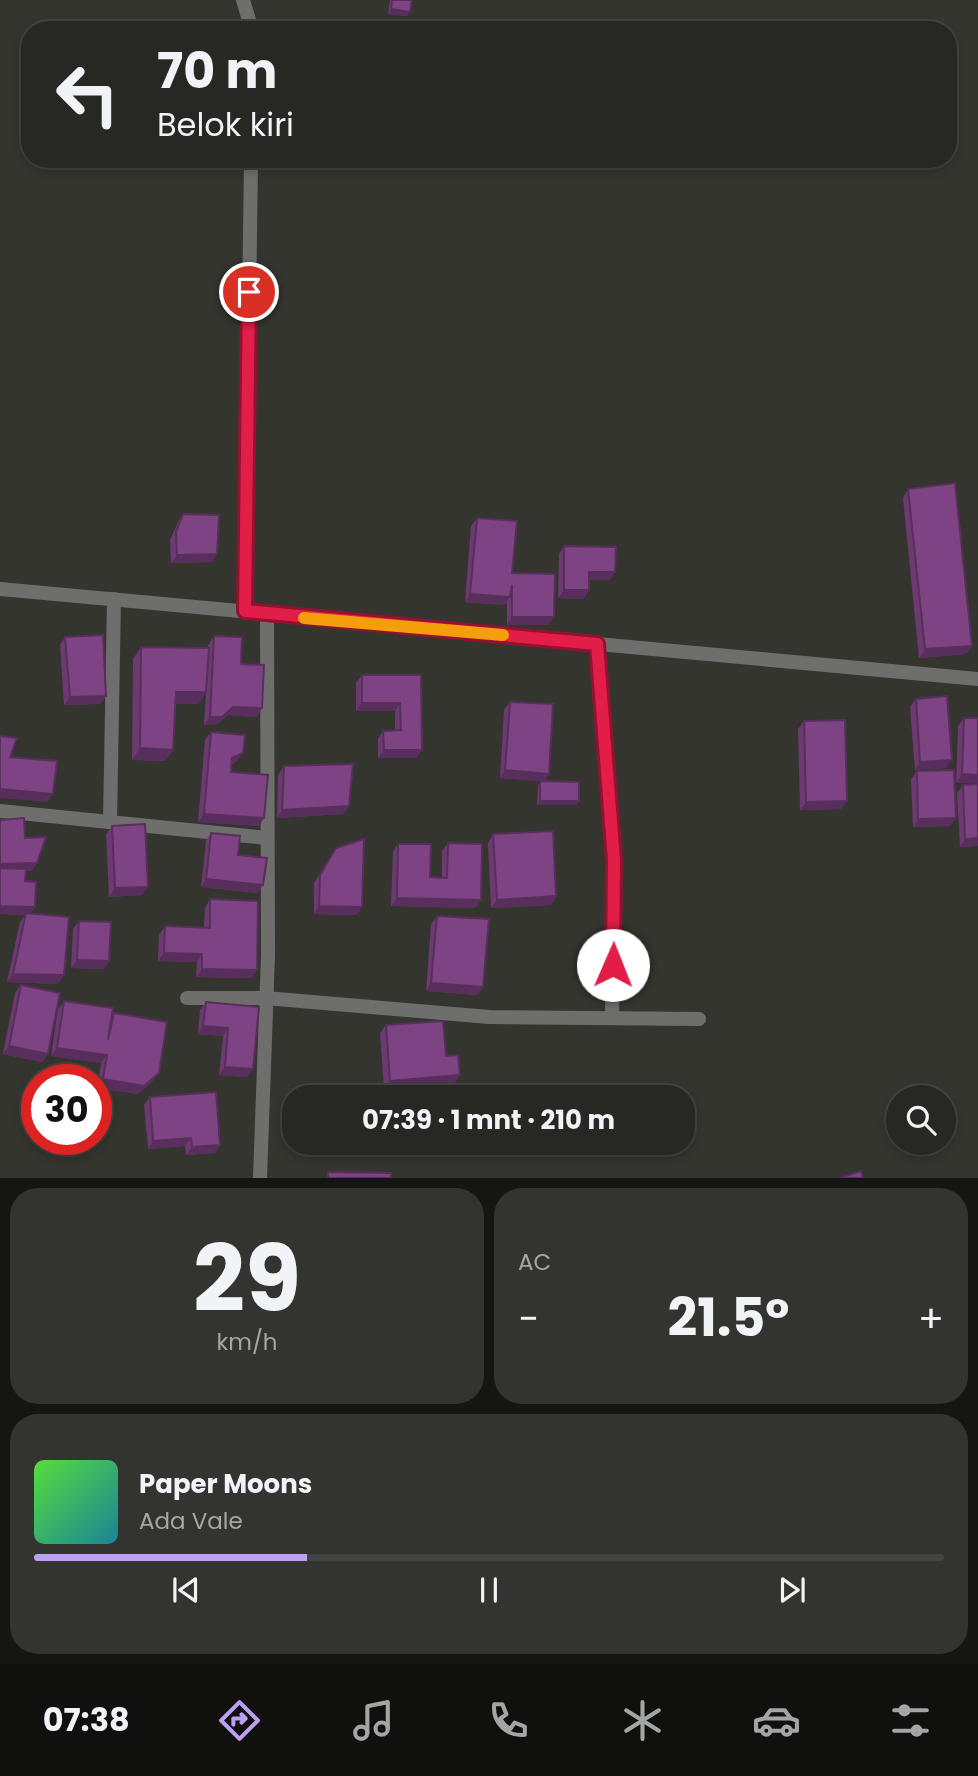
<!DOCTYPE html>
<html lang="id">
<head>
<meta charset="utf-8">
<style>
  body { margin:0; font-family:Poppins,sans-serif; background:#333430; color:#f1f3f6; height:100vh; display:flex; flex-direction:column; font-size:26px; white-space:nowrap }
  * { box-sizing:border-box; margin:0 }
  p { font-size:23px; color:#a4a6a6 }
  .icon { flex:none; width:38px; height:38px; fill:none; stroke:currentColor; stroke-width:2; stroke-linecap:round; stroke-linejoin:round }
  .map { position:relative; height:1178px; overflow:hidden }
  .sheet { display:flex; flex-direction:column; gap:10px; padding:10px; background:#151613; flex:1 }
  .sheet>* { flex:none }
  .hud { position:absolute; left:21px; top:21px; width:936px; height:147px; border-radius:28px; box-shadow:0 4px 10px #0003,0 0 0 2px #434441; background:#272823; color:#f1f3f6; overflow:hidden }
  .tools { position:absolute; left:886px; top:1085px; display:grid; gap:14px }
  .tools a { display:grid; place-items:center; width:70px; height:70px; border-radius:50%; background:#272823; box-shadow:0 4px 10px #0003,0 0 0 2px #434441; font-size:35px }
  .speed { position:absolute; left:21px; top:1064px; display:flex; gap:14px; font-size:35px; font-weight:700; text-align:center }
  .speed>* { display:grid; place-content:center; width:91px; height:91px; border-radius:50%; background:#272823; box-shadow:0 4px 10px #0003,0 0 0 2px #434441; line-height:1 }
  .speed .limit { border:10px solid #d22; background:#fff; color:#111 }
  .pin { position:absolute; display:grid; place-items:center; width:60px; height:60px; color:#fff; margin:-30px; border:4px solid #fff; border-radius:50%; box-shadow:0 2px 7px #0007 }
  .me { position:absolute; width:77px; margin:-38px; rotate:1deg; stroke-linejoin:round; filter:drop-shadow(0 0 5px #0008) }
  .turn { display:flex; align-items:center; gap:24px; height:147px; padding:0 21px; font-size:32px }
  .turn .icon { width:91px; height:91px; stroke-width:2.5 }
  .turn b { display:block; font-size:49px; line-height:60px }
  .big { font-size:52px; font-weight:700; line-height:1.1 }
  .sheet .widget { flex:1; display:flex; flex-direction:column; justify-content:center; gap:10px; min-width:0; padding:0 24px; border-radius:28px; background:#333430 }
  .sheet .dial { align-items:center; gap:0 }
  .dial b { font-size:91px; line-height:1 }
  .song { display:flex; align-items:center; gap:21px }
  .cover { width:84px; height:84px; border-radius:10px; background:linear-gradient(135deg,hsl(110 70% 55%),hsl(190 70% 35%)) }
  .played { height:7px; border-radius:4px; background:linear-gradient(90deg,#bca0f2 30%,#434441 30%) }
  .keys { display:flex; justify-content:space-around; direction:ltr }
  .heat { display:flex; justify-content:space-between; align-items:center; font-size:38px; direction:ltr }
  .sheet .tiles { flex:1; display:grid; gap:10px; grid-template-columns:1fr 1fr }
  .widget:last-child { grid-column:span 2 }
  .trip { position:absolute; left:282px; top:1085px; width:413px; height:70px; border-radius:28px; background:#272823; box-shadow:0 4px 10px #0003,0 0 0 2px #434441; font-weight:700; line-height:70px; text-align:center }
  .menu { display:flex; height:112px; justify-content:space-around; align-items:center; background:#10100e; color:#a4a6a6 }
  .menu .icon { width:49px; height:49px }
  .menu .current { color:#bca0f2 }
  .menu b { font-size:32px; color:#f1f3f6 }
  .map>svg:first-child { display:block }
</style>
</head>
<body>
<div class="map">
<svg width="978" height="1178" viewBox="0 0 978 1178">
  <rect width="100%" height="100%" fill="#34352f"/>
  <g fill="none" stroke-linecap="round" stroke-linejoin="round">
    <g stroke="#6e6f6c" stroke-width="14">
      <path d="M243,0L252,30"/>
      <path d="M0,589L978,679"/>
      <path d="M245,611L251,159"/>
      <path d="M597,644L614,861L612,1018"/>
      <path d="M0,811L267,838"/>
      <path d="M110,822L114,599"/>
      <path d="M187,998H265L489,1017L699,1019"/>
      <path d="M260,1178L268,955L267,615"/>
    </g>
  </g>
  <g fill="#6c3a71">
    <path d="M390,0H412L407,16L388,14Z"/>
    <path d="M908,489L972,646L966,654L919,658L903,498Z"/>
    <path d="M183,514L212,562L171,563L170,540L178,522Z"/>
    <path d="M477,518L512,573L554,617L548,625H507V602L504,605L465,602L471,526Z"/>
    <path d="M564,546L610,580H589V590L583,599L558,598L559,554Z"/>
    <path d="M214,636L241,664L257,717L228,715L216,725H204L206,692L198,704H176L173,750L165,761L132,760L133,659L141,647L208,648V645Z"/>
    <path d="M65,637L106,696L100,704L64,705L60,645Z"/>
    <path d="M362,675H421L422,750L416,758H378V739L383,731L395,730V711H356V683Z"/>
    <path d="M916,699L946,768L915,770L910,707Z"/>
    <path d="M510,702L549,774L544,781L576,805H537L538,786L540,781L500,778L504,710Z"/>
    <path d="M964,718H978V783H956L958,726Z"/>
    <path d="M804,721L847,801L841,809L800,810L798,729Z"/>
    <path d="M211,732L237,761L232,764L231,772L259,826L198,822L205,740Z"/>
    <path d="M284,766L349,806L343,814L277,818L278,775Z"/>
    <path d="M917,771L950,826L913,827L911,779Z"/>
    <path d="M963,785L978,846L960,847L957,793Z"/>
    <path d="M0,820L25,838L32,871H26L25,881L35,907L30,914L58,984L7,982L20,922L25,915L0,914Z"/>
    <path d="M112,826L142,895L109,897L106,834Z"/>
    <path d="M211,833L238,855L258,893L201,887L206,841Z"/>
    <path d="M493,834L556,896L551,905L491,908L488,843Z"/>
    <path d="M448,843L481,900L475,908L391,906L393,852L398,844L430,877L442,878V851Z"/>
    <path d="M336,848L362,907L356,915L314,914V883Z"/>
    <path d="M210,899L257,970L251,978L196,977L197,962L158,961L159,935L165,926L204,927L205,908Z"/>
    <path d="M437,916L483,987L478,995L426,991L431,924Z"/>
    <path d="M79,921L104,969L71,968L73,929Z"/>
    <path d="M21,985L48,1054L42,1062L3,1054L15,993Z"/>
    <path d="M64,1001L111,1017L114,1013L153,1081L138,1094L97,1088L101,1063L51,1056L58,1009Z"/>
    <path d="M206,1002L259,1007L248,1077L219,1075L223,1036L198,1034L200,1010Z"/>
    <path d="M386,1025L446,1056L460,1075L454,1083L384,1089L380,1033Z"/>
    <path d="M150,1097L220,1145L215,1153L186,1155L185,1146L148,1149L144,1105Z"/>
  </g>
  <g fill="#582f5c">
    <path d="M391,9L410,12L407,16L388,14Z"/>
    <path d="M217,554L212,562L171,563L177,555Z"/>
    <path d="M589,572H615L610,580H583Z"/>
    <path d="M564,590H589L583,599L558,598Z"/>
    <path d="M470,594L510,597L504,605L465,602Z"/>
    <path d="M512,617H554L548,625H507Z"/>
    <path d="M972,646L966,654L919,658L925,649Z"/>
    <path d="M176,692H206L198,704H168Z"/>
    <path d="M106,696L100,704L64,705L70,697Z"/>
    <path d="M362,703H400L395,711H356Z"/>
    <path d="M233,707L262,708L257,717L228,715L216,725H204L210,717Z"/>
    <path d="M140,748L173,750L165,761L132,760Z"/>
    <path d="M384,750H422L416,758H378Z"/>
    <path d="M243,753L237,761L226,766L232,758Z"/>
    <path d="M952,760L946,768L915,770L920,762Z"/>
    <path d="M505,770L549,774L544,782L500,778Z"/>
    <path d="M962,774L978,775V783H956Z"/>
    <path d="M0,789L53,794L48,802L0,798Z"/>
    <path d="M540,801H579L576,805H537Z"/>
    <path d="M847,801L841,809L800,810L806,802Z"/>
    <path d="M349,806L343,814L277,818L282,810Z"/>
    <path d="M204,814L264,818L259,826L198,822Z"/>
    <path d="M956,818L950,826L913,827L918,819Z"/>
    <path d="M978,838V846L960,847L965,839Z"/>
    <path d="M37,863L32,871L0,872V864Z"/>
    <path d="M206,879L263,885L258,893L201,887Z"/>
    <path d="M148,887L142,895L109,897L115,888Z"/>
    <path d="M556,896L551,905L491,908L497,900Z"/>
    <path d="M397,898L481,900L475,908L391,906Z"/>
    <path d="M0,906L35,907L30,915L0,914Z"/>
    <path d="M319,906L362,907L356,915L314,914Z"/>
    <path d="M164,953L202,954L197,962L158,961Z"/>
    <path d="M77,960L109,961L104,969L71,968Z"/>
    <path d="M202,969L257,970L251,978L196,977Z"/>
    <path d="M13,974L64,975L58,984L7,982Z"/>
    <path d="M431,983L483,987L478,995L426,991Z"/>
    <path d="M203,1026L228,1028L223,1036L198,1034Z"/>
    <path d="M9,1046L48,1054L42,1062L3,1054Z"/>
    <path d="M57,1048L107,1055L101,1063L51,1056Z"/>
    <path d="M225,1067L253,1069L248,1077L219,1075Z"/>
    <path d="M159,1073L153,1081L138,1094L97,1088L103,1079Z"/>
    <path d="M460,1075L454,1083L384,1089L390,1081Z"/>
    <path d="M191,1138L185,1146L148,1149L153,1141Z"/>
    <path d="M220,1145L215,1153L186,1155L192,1147Z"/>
  </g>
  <g fill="#7e4383" stroke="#582f5c" stroke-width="2">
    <path d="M392,0H412L410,12L391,9Z"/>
    <path d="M955,483L972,646L925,649L908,489Z"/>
    <path d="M183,514L219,515L217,554L177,555L176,532Z"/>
    <path d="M477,518L517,521L512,573L555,574L554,617H512V585L510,597L470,594Z"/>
    <path d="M564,546L616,547L615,572H589V590H564Z"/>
    <path d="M103,635L106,696L70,697L65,637Z"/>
    <path d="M214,636L242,637L241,664L264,665L262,708L233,707L222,717H210Z"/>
    <path d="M141,647L209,648L206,692H176L173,750L140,748Z"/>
    <path d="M362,675H421L422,750H384L383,731L401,730L400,703H362Z"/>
    <path d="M947,696L952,760L920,762L916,699Z"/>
    <path d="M510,702L553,704L549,774L505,770Z"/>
    <path d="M964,718H978V775L962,774Z"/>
    <path d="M845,720L847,801L806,802L804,721Z"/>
    <path d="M211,732L245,735L243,753L232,758L231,772L268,775L264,818L204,814Z"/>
    <path d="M0,736L17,738L10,757L57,761L53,794L0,789Z"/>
    <path d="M353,764L349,806L282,810L284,766Z"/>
    <path d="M954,770L956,818L918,819L917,771Z"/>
    <path d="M540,781L579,782V801H540Z"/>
    <path d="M978,784V838L965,839L963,785Z"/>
    <path d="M24,818L25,838L46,837L37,863L0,864V820Z"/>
    <path d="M145,824L148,887L115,888L112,826Z"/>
    <path d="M553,831L556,896L497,900L493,834Z"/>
    <path d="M211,833L240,836L238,855L267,858L263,885L206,879Z"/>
    <path d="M364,839L362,907L319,906L320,875L336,848Z"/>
    <path d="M448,843L482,844L481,900L397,898L398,844H431L430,877L447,878Z"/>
    <path d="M0,868L26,869L25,881L36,882L35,907L0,906Z"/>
    <path d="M210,899L258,901L257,970L202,969V954L164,953L165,926L210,928Z"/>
    <path d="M26,913L69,917L64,975L13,974Z"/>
    <path d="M437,916L489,919L483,987L431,983Z"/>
    <path d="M79,921L111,922L109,961L77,960Z"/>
    <path d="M21,985L60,993L48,1054L9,1046Z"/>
    <path d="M64,1001L113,1008L108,1040L114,1013L167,1022L159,1073L144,1086L103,1079L107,1055L57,1048Z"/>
    <path d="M206,1002L259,1007L253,1069L225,1067L228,1028L203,1026Z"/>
    <path d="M443,1021L446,1056L458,1055L460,1075L390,1081L386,1025Z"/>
    <path d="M216,1092L220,1145L192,1147L191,1138L153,1141L150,1097Z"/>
    <path d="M861,1171L863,1178H840Z"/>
    <path d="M328,1172L391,1173V1178H328Z"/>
  </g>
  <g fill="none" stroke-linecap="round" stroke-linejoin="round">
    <g stroke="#92132f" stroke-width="18">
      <path id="route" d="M249,292L245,611L597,644L614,860L613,965"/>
    </g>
    <use href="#route" stroke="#e11d48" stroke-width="12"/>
    <path stroke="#f59e0b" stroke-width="12" d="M304,618L503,635"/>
  </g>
</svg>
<div class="tools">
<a><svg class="icon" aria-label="search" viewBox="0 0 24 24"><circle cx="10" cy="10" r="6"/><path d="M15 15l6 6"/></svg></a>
</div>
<div class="speed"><div class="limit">30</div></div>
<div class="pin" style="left:249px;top:292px;background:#d93025"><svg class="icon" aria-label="arrive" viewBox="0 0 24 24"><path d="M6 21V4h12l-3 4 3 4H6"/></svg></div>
<svg class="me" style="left:613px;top:965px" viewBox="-20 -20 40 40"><circle r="19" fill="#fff"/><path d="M0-13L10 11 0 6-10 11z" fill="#e11d48"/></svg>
<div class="trip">07:39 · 1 mnt · 210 m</div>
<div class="hud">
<div class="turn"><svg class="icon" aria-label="left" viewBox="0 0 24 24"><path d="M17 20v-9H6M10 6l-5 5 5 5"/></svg><div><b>70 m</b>Belok kiri</div></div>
</div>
</div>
<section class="sheet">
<div class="tiles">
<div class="widget dial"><b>29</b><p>km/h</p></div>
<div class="widget"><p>AC</p>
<div class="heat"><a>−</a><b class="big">21.5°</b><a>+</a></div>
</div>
<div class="widget">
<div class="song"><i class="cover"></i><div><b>Paper Moons</b><p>Ada Vale</p></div></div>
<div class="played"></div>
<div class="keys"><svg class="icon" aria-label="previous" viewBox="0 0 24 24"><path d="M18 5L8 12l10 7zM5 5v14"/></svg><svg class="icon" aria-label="pause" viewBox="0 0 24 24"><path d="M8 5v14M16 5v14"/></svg><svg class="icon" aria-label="next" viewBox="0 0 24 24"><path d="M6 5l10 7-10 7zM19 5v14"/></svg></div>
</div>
</div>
</section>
<nav class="menu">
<b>07:38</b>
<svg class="icon current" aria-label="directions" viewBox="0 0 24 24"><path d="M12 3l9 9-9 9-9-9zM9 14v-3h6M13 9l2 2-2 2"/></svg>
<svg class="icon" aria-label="music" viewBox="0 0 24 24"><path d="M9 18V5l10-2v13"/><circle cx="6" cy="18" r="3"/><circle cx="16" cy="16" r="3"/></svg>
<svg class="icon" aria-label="phone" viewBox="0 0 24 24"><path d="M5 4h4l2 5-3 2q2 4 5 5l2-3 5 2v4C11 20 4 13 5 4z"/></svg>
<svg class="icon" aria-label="climate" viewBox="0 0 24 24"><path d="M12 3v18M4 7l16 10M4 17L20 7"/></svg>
<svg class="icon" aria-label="car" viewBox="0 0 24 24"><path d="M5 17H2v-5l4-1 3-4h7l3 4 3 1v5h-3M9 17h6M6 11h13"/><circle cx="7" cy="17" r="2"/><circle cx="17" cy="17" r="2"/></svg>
<svg class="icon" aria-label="filters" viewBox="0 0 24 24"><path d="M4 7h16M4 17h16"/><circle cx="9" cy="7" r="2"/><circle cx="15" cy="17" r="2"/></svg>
</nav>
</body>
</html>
